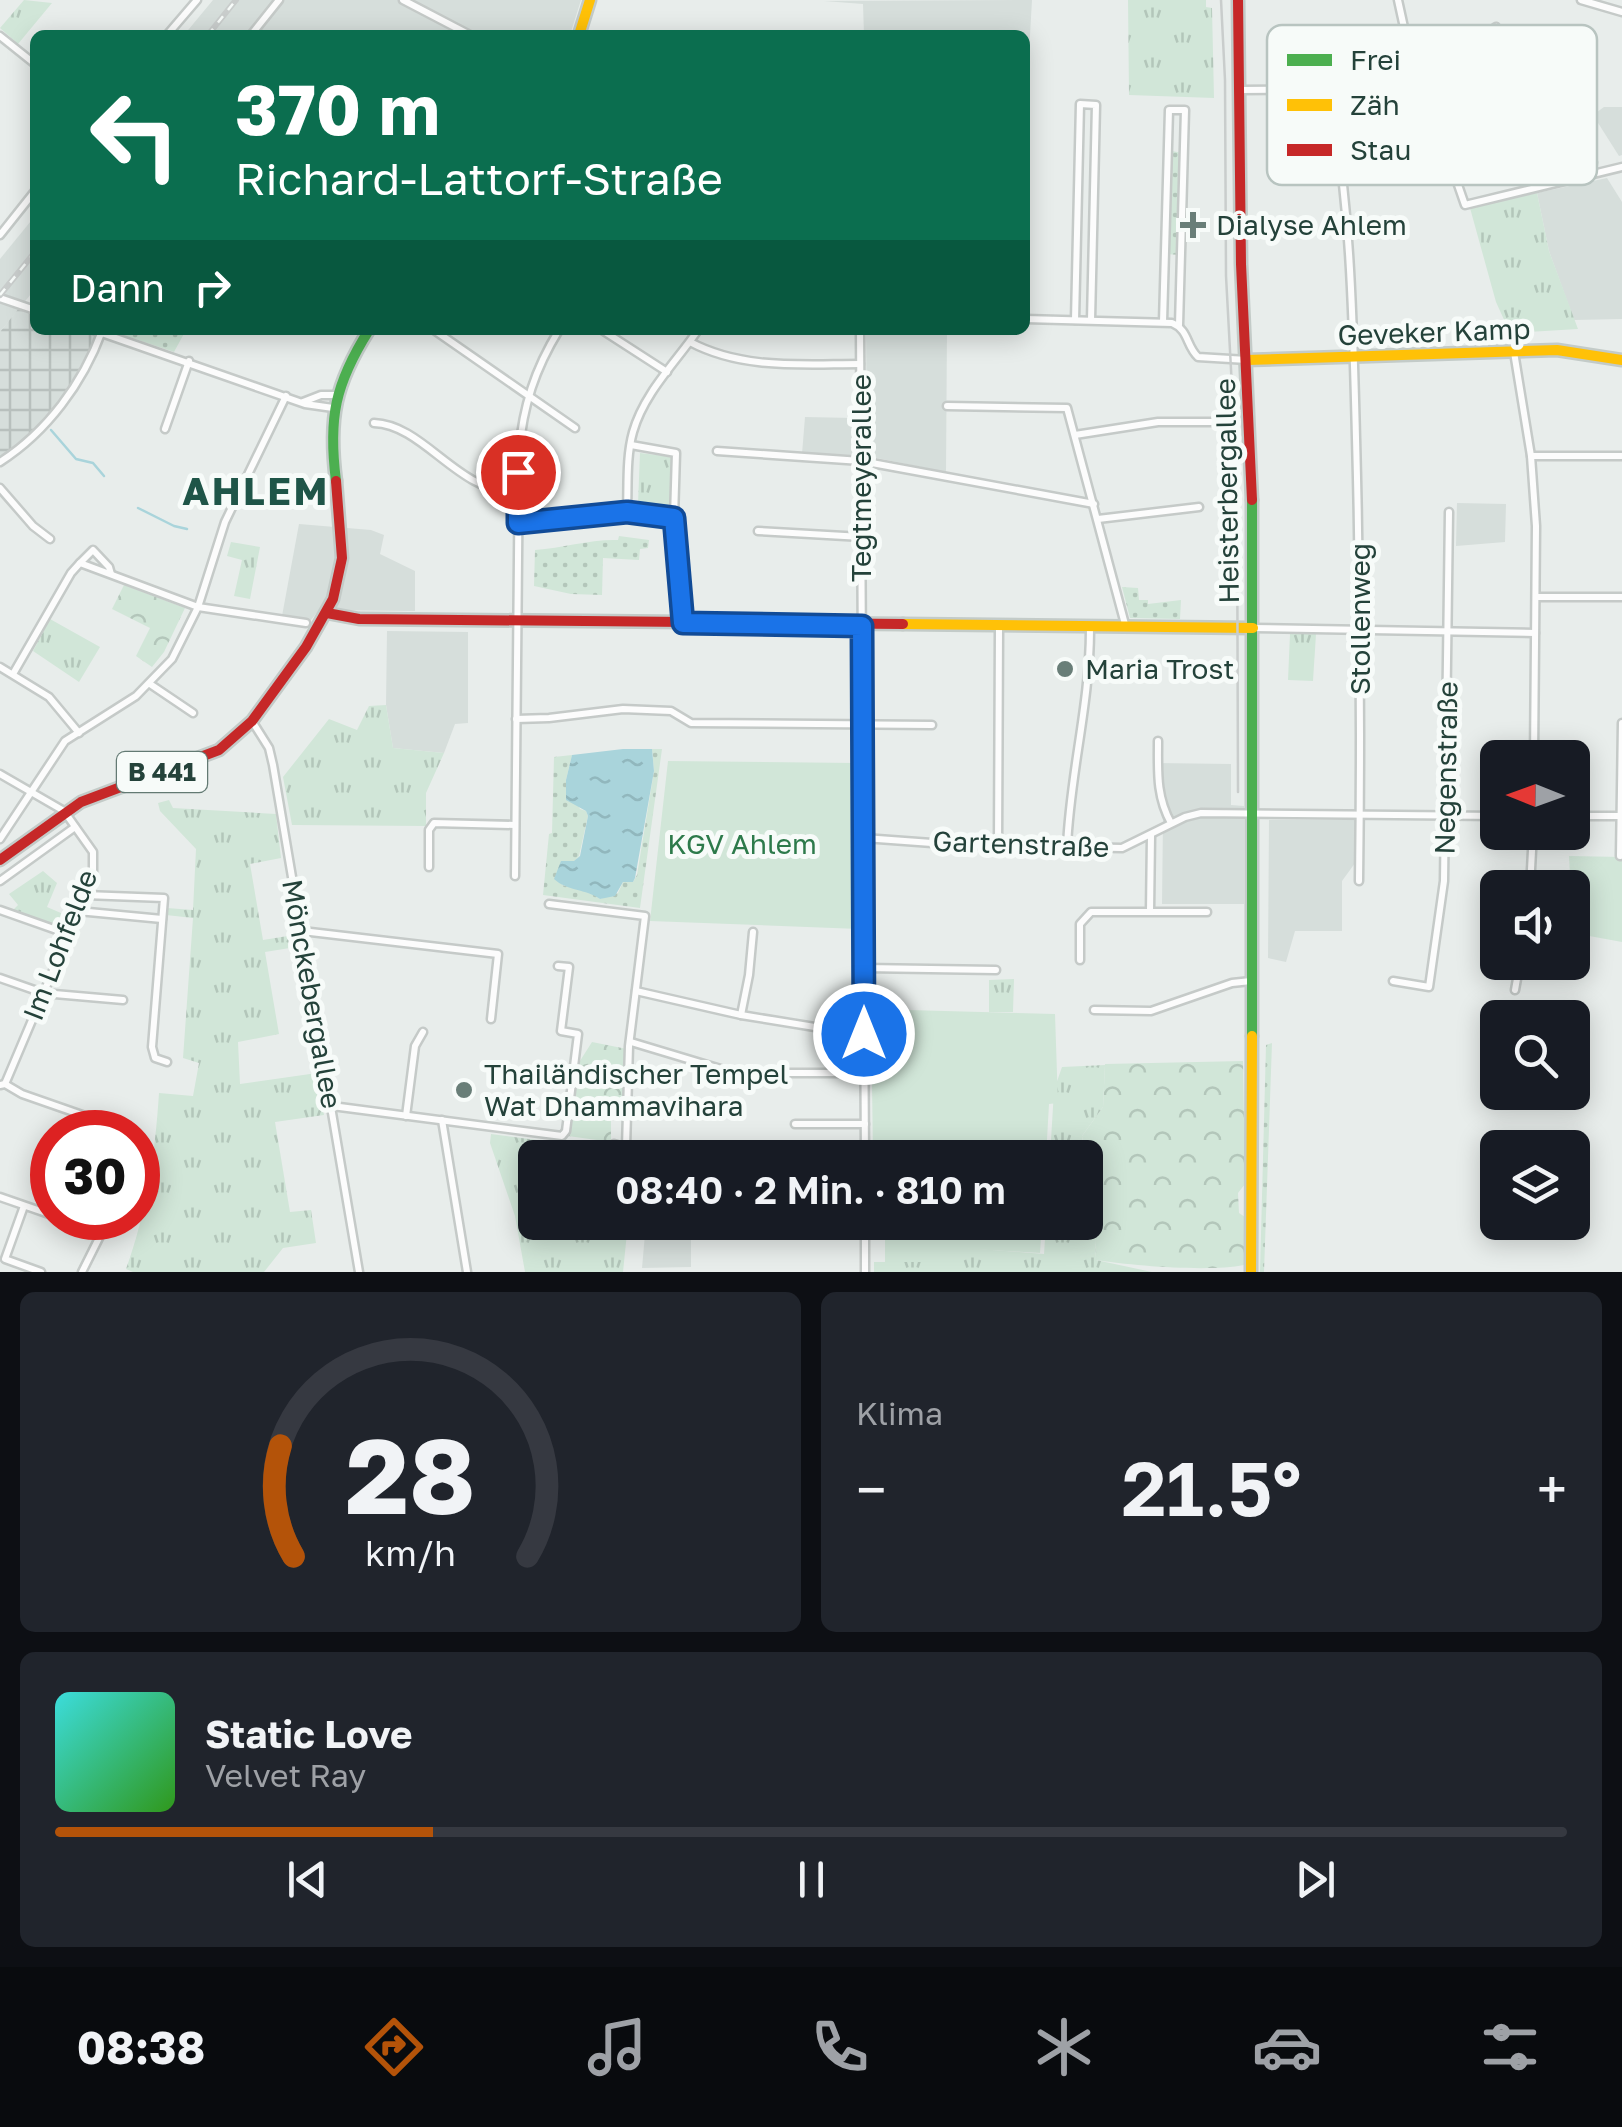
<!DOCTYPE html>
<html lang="de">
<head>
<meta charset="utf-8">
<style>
  body { margin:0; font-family:"Golos Text",sans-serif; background:#20242c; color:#f1f3f6; height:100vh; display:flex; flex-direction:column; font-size:38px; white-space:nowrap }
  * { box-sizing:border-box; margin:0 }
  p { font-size:32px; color:#9ea1a6 }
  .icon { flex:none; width:55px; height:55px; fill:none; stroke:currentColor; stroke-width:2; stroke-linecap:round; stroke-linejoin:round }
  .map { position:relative; height:1272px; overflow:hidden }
  .sheet { display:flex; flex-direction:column; gap:20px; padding:20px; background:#0d0f14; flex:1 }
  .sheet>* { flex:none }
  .banner { position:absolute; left:30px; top:30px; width:1000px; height:305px; border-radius:15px; box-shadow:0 5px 25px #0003; background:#0b6e4f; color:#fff; overflow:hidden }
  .needle { width:65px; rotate:271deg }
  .tools { position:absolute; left:1480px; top:740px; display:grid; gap:20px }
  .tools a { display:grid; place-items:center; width:110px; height:110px; border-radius:15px; background:#171b24; box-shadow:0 5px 25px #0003; font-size:50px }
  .speed { position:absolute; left:30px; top:1110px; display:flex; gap:20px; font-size:50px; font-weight:700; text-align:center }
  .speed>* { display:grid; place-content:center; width:130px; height:130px; border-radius:50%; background:#171b24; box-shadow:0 5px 25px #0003; line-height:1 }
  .speed .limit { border:15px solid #d22; background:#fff; color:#111 }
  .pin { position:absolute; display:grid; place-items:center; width:85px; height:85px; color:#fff; margin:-42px; border:5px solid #fff; border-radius:50%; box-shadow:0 2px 10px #0007 }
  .me { position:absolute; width:110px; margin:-55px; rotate:0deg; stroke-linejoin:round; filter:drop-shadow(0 0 8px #0008) }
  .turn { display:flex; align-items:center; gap:35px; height:210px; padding:0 40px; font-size:45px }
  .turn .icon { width:130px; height:130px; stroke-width:2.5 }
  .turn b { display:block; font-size:70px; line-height:85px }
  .then { display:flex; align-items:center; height:95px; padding:0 40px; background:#0003; gap:20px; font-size:38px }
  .big { font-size:75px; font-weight:600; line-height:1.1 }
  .sheet .widget { flex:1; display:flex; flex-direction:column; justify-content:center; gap:15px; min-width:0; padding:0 35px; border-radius:15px; background:#20242c }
  .sheet .dial { align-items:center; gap:0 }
  .dial svg { height:260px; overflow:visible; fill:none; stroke:#363941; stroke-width:7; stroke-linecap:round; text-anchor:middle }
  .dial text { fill:#f1f3f6; stroke:none }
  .song { display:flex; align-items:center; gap:30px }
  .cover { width:120px; height:120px; border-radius:15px; background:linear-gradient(135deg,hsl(180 70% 55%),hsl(110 70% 35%)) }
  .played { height:10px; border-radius:5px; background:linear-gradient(90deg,#b45309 25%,#363941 25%) }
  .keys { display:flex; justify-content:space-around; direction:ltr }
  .heat { display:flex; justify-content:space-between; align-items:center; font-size:55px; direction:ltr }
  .sheet .tiles { flex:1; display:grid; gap:20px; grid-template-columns:1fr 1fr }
  .widget:last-child { grid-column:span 2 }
  .trip { position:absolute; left:518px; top:1140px; width:585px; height:100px; border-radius:15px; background:#171b24; box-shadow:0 5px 25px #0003; font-weight:600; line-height:100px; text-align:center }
  .menu { display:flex; height:160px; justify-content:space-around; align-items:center; background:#090b0e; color:#9ea1a6 }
  .menu .icon { width:70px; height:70px }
  .menu .on { color:#b45309 }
  .menu b { font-size:45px; color:#f1f3f6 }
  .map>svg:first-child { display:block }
</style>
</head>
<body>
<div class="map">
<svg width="1622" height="1272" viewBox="0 0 1622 1272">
  <defs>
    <pattern id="industrial-grid" width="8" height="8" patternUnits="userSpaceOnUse" patternTransform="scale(2.5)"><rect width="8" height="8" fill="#d6dedb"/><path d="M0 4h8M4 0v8" fill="none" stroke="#b8c0bd"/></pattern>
    <pattern id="grass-dots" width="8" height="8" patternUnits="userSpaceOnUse" patternTransform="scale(2.5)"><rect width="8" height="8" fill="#d1e6d8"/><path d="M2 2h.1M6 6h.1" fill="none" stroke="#b3c6ba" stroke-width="1.8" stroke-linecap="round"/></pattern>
    <pattern id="forest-crowns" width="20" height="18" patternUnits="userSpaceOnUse" patternTransform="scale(2.5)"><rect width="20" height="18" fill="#d1e6d8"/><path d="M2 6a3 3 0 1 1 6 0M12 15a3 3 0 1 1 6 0" fill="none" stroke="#b3c6ba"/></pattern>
    <pattern id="park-tufts" width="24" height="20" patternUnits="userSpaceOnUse" patternTransform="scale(2.5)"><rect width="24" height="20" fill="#d1e6d8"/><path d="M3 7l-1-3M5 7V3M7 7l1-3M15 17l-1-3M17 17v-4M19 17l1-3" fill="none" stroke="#b3c6ba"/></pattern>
    <pattern id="water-ripples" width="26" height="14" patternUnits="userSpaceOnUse" patternTransform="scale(2.5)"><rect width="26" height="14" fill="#a9d4db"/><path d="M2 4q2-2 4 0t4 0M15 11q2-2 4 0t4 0" fill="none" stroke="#91b7bd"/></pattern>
  </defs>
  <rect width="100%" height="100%" fill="#e8edeb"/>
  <g fill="#d6dedb">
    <path d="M213,0H581L570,35H474L443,17L470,35H184Z"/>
    <path d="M1032,0L1027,88L1025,35H864L863,4L824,1Z"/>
    <path d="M1604,107H1622V155L1619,156L1593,115Z"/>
    <path d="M1576,123L1599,162L1598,166L1523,186L1511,140Z"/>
    <path d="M1607,178L1622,202V319L1574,320L1549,251L1537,193Z"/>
    <path d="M35,216V289L0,332V259Z"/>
    <path d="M866,330H947L946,472L867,456Z"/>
    <path d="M805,417L854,418V455L802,454Z"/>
    <path d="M1457,503L1506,504L1505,542L1456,546Z"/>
    <path d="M299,524L371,530L384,535L380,554L415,571V611L319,610L311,620L282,616Z"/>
    <path d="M387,631L468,632V723L455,724L444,753L393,748L386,705Z"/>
    <path d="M1156,763L1231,764V805L1244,806V904H1162L1163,820L1155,792Z"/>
    <path d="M1269,820H1357L1358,859L1342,881V931H1295L1286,962L1268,958Z"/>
    <path d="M646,1223H691V1267L642,1268Z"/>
  </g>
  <path fill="url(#industrial-grid)" d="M19,308L35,314V330H83L100,336L53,415L0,462V332Z"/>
  <g fill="url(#grass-dots)">
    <path d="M1172,151L1182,153L1179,255L1167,254Z"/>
    <path d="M108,330H186L174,352Z"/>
    <path d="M619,536L649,540L648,548L640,549L639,560L603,558L602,595L571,594L534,586L535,550C563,548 591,539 618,540Z"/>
    <path d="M1122,587L1138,588L1139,600H1148V604L1181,600L1180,619L1130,618Z"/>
    <path d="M652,749H662L640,908L543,895L549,834L552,833L554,757L572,755L566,780L580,809L586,811L588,816L579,856L575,861H561L562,885L592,893L600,899L618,893L623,882H633L637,875L654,771Z"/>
    <path d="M1272,1043L1264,1272H1260L1266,1045Z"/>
  </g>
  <g fill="url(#forest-crowns)">
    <path d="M124,585L185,608L164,652L152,667L136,656L150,628L112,609Z"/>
    <path d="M592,1042L627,1049L623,1114L611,1116V1142L568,1136L578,1064Z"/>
    <path d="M1243,1061L1245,1184L1238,1193L1239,1213L1245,1217L1244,1265C1210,1272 1134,1266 1096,1260L1094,1219L1082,1136L1103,1107L1105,1064Z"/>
  </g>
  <g fill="url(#park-tufts)">
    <path d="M24,0L52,3L18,44L0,28Z"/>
    <path d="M1128,0H1206V7L1212,8L1214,98L1129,95Z"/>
    <path d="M1537,193L1549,251L1578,329L1510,333L1496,302L1470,208Z"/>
    <path d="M640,453L673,457L671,507L638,504Z"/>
    <path d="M231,542L260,547L250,599L234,596L242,560L227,556Z"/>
    <path d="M50,619L100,647L79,682L33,651Z"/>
    <path d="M1290,634H1316L1313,681L1288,680Z"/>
    <path d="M386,705L393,748L444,753L426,793V826L292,825L283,777L329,719L357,730L369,706Z"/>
    <path d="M169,800L173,808L276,814L281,858L250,864L263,940L294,935L296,947L265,952L279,1034L238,1042L240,1084L317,1073L324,1115L275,1122L290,1212L311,1210L316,1243L283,1248L264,1272H133L126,1269C147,1211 155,1154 159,1093L193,1096L199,1063L183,1058L193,918L166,915L167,908L193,910L196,849L160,811L158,803Z"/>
    <path d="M43,871L57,883L47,907L68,916L62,929L13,910L18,905L9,894Z"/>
    <path d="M1014,979L1013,1012H989V980Z"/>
    <path d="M1105,1065L1103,1107L1082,1136L1085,1157H1050L1054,1090L1062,1067Z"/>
    <path d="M491,1134L627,1152V1157L535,1158V1222L628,1223L623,1272H525L515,1216L490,1143Z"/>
    <path d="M1085,1158L1094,1219L1096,1260L1152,1272H874V1262H952L954,1247L1044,1254L1046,1223L1085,1222Z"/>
  </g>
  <g fill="#d1e6d8">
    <path d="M668,761L856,763L859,929L650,921Z"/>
    <path d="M1569,856L1622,857V942L1573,933Z"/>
    <path d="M871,1009L1055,1014L1058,1103L1049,1104L1046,1157H873Z"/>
    <path d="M885,1223H1042L1040,1253L955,1248L953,1262H885Z"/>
  </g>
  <path fill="url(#water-ripples)" d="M623,749H652L654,771L635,878L633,882H623L615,896L600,899C586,889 567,891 554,879L561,861H574L580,856L588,816L586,811L566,800V780L572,755Z"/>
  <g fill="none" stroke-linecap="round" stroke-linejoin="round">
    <g stroke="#a9d4db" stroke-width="2.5">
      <path d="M51,430L76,459L93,463L104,476"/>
      <path d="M138,508L174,526L187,529"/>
    </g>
    <g stroke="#c5cac8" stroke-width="11">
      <g id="street">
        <path d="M403,0L470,35"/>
        <path d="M1398,0L1405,32L1465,205L1622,167"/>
        <path d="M1581,0L1622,12"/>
        <path d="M167,35L197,0"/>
        <path d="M251,35L279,0"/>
        <path d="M0,36L35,64"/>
        <path d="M1329,89C1351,205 1353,321 1356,438C1360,586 1361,733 1359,881"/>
        <path d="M1240,90L1329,89L1477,40L1496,27"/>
        <path d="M0,235L35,191"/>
        <path d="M0,298L35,310"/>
        <path d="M1025,319L1172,323C1189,330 1186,346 1198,357L1247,360"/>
        <path d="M1075,320L1080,104L1096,105L1091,320"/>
        <path d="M1163,322L1169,110H1185L1179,325"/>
        <path d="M93,330L305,404L333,408"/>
        <path d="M434,330L575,428"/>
        <path d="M602,330L667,372"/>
        <path d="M860,330L865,1158"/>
        <path d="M690,342C743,370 802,364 860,364"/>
        <path d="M1514,352L1531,456L1536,526L1534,758"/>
        <path d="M303,402L321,395H336"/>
        <path d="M947,406L1067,408L1126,628"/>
        <path d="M374,423C425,425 457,493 518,493"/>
        <path d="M165,429L189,361"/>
        <path d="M1075,435L1158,422H1212"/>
        <path d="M631,445L676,453L674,518"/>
        <path d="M717,451L861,461L1094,504"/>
        <path d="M1531,456H1622"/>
        <path d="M0,462C47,432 83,383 102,331"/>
        <path d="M0,488L33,526L50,539"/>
        <path d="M1098,519L1199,507"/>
        <path d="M518,523L627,512"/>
        <path d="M758,531L862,537"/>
        <path d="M80,563L93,550L109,567L111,574"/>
        <path d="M1536,597H1622"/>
        <path d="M683,622L674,518L627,512C628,486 626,457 633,432C644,393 676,362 698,330"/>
        <path d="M1253,628L1535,633"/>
        <path d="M0,667L49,697L79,733"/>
        <path d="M13,674L71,573L80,563L198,607L306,623"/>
        <path d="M150,684L193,713"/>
        <path d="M516,719L549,718L623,709L671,711L691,723L932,725"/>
        <path d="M252,721L269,748L273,765L359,1272"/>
        <path d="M1158,741C1158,771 1156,796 1171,823"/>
        <path d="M0,774L64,811L93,852V874L85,895L5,1084"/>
        <path d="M1572,816H1621"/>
        <path d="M864,838L959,845L1122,848L1185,817L1201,813L1498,816"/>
        <path d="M0,839L65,741L136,696L172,659L198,607L225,522L286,396"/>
        <path d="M998,846L999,628"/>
        <path d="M1067,847C1070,773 1090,705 1090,629"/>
        <path d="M1620,856L1622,723"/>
        <path d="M429,867V830L434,823L515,825"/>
        <path d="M515,876L519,452C523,406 535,369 559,330"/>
        <path d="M0,881L75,827"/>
        <path d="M1530,888L1533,832"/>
        <path d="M85,895L164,898L152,1047L155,1058L167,1062"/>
        <path d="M549,904L645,916L629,1046L626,1147"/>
        <path d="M0,910L68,934"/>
        <path d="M78,911L162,919"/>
        <path d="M1150,911L1151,836"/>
        <path d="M302,931L498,954L491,1019"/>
        <path d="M1080,960V924L1091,912H1207"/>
        <path d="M864,968L996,970"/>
        <path d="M0,978L43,993L123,1000"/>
        <path d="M1393,981L1429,987L1444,881L1449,512"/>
        <path d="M1515,990L1520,962"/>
        <path d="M636,991L741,1015L864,1035"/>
        <path d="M1094,1010L1151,1011L1232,983L1251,981"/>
        <path d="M741,1015L749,975L753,932"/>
        <path d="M631,1042L754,1079L782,1073H864"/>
        <path d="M0,1085L5,1084L22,1094L108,1124V1132"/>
        <path d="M332,1106L562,1136L566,1131L578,1034L561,1031L569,967L558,966"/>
        <path d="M406,1116L415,1046L423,1032"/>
        <path d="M442,1120L467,1272"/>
        <path d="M795,1124H865"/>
        <path d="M614,1144L664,1158"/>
        <path d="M0,1197L52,1215"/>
        <path d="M24,1206L5,1259L41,1272"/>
        <path d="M61,1218L101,1234"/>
        <path d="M82,1272L101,1234L104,1218"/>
        <path d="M865,1272V1222"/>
      </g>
    </g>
    <g stroke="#c3cbc8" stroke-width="15">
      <g id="fast">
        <path d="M336,481C328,418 335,384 369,330"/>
        <path d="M1252,1036V500"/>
      </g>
    </g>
    <g stroke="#c3cbc8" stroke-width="15">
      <g id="slow">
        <path d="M579,35L590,0"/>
        <path d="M1247,360L1557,350L1622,360"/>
        <path d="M903,624L1253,628"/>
        <path d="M1251,1272L1252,1036"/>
      </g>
    </g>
    <g stroke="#c3cbc8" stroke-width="15">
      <g id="jam">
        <path d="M1238,0L1241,264L1252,500"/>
        <path d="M327,613L359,619L903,624"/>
        <path d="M0,860L81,802L219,750L252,721L306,647L333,599L342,558L336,481"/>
      </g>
    </g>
    <use href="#street" stroke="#fcfcfc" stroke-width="6"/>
    <use href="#fast" stroke="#4caf50" stroke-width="10"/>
    <use href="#slow" stroke="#ffc107" stroke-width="10"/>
    <use href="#jam" stroke="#c62828" stroke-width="10"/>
    <path stroke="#c9cdcc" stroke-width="2.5" d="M1221,0L1225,80L1226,276L1237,481L1238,792"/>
    <g stroke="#c9cdcc" stroke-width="6">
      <g id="rail">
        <path d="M208,35L236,0"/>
        <path d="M0,295L35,252"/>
      </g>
    </g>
    <use href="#rail" stroke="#f7fbf9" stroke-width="2.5" stroke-dasharray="8" stroke-linecap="butt"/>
  </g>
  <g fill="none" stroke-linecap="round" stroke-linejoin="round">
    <g stroke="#114b97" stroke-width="25">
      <path id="route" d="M518,472V523L627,512L674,518L683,623L862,626L864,1034"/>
    </g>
    <use href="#route" stroke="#1a73e8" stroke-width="18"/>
  </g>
  <g fill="#697e78" stroke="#f7fbf9" stroke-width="4">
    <path d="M1188 210h10v10h10v10h-10v10h-10v-10h-10v-10h10z"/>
    <circle cx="1065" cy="669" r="10"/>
    <circle cx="464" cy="1090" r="10"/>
  </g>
  <g text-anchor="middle" stroke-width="10" stroke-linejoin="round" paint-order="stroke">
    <rect fill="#f7fbf9" stroke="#637a73" stroke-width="2.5" x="117" y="752" width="90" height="40" rx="8"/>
    <g font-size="25" font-weight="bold" fill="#24423a">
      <text x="162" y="781">B 441</text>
    </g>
    <g font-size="28" fill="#24423a" stroke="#f7fbf9" text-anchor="start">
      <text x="1216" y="235">Dialyse Ahlem</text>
      <text x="1085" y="679">Maria Trost</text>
      <text x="484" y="1084">Thailändischer Tempel<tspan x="484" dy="32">Wat Dhammavihara</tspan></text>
    </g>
    <g font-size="28" fill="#24423a" stroke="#f7fbf9">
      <text transform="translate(1434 332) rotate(-2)" y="10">Geveker Kamp</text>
      <text transform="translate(861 478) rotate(-90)" y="10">Tegtmeyerallee</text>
      <text transform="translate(1227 491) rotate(-91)" y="10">Heisterbergallee</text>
      <text transform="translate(1360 619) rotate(-90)" y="10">Stollenweg</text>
      <text transform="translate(1446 768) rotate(-89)" y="10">Negenstraße</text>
      <text transform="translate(1021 844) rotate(2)" y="10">Gartenstraße</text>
      <text transform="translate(60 945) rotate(-69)" y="10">Im Lohfelde</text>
      <text transform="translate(312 994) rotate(80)" y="10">Mönckebergallee</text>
    </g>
    <g font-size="28" fill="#2d7a4b" stroke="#f7fbf9">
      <text x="742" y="854">KGV Ahlem</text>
    </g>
    <g font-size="38" font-weight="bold" letter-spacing="2.5" fill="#1f5548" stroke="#f7fbf9">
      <text x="256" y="505">AHLEM</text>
    </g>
  </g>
  <rect x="1267" y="25" width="330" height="160" rx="15" fill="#f7fbf9" stroke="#b8c4c0" stroke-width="2.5"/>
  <rect x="1287" y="54" width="45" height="12" fill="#4caf50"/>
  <rect x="1287" y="99" width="45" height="12" fill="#ffc107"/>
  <rect x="1287" y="144" width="45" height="12" fill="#c62828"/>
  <g font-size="28" fill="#24423a">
    <text x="1350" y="70">Frei</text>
    <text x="1350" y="115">Zäh</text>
    <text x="1350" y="160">Stau</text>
  </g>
</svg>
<div class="tools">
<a><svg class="needle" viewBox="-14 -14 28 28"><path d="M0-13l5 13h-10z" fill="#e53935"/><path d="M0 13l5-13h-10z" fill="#9ea1a6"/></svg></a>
<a><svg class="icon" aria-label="sound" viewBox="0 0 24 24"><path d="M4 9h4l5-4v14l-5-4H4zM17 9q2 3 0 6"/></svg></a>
<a><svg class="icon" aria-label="search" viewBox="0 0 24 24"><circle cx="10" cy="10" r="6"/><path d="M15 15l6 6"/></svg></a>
<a><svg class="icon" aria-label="layers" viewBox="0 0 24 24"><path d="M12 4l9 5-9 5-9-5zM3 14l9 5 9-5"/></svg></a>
</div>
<div class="speed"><div class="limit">30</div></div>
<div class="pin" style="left:518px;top:472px;background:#d93025"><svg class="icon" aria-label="arrive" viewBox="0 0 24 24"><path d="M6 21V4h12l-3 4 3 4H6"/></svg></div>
<svg class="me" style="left:864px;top:1034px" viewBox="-20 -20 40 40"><circle r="17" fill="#1a73e8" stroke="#fff" stroke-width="3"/><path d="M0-11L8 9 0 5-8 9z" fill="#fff"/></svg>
<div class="trip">08:40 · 2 Min. · 810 m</div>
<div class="banner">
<div class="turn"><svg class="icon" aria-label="left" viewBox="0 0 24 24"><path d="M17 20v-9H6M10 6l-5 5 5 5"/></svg><div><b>370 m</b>Richard-Lattorf-Straße</div></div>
<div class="then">Dann<svg class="icon" aria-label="right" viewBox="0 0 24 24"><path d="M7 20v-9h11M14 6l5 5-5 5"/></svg></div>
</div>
</div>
<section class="sheet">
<div class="tiles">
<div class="widget dial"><svg viewBox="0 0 100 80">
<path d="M14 69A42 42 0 1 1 86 69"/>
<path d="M14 69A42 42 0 0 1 10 35" stroke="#b45309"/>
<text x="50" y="56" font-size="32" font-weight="700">28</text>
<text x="50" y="72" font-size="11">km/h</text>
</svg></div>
<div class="widget"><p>Klima</p>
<div class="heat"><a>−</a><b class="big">21.5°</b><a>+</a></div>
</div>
<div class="widget">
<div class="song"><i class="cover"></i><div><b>Static Love</b><p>Velvet Ray</p></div></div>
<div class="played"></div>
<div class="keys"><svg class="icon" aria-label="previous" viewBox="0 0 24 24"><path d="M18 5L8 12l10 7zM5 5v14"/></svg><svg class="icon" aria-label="pause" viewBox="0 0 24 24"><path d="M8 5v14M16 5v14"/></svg><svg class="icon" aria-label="next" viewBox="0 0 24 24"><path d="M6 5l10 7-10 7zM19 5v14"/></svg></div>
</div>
</div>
</section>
<nav class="menu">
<b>08:38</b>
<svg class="icon on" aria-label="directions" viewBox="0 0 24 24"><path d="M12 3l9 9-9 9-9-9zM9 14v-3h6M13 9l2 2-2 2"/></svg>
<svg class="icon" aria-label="music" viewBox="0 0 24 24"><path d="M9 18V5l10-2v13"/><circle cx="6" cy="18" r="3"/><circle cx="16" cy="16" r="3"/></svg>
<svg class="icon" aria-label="phone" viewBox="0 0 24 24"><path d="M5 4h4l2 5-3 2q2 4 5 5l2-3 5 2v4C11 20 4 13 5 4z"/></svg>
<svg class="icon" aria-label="climate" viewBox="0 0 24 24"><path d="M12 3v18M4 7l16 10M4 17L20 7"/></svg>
<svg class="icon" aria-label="car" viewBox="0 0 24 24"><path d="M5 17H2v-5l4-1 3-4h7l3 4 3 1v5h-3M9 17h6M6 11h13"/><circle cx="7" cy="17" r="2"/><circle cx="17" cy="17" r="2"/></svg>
<svg class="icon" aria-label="filters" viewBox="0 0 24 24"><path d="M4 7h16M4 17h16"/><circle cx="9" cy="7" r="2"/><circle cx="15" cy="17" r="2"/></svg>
</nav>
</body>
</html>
